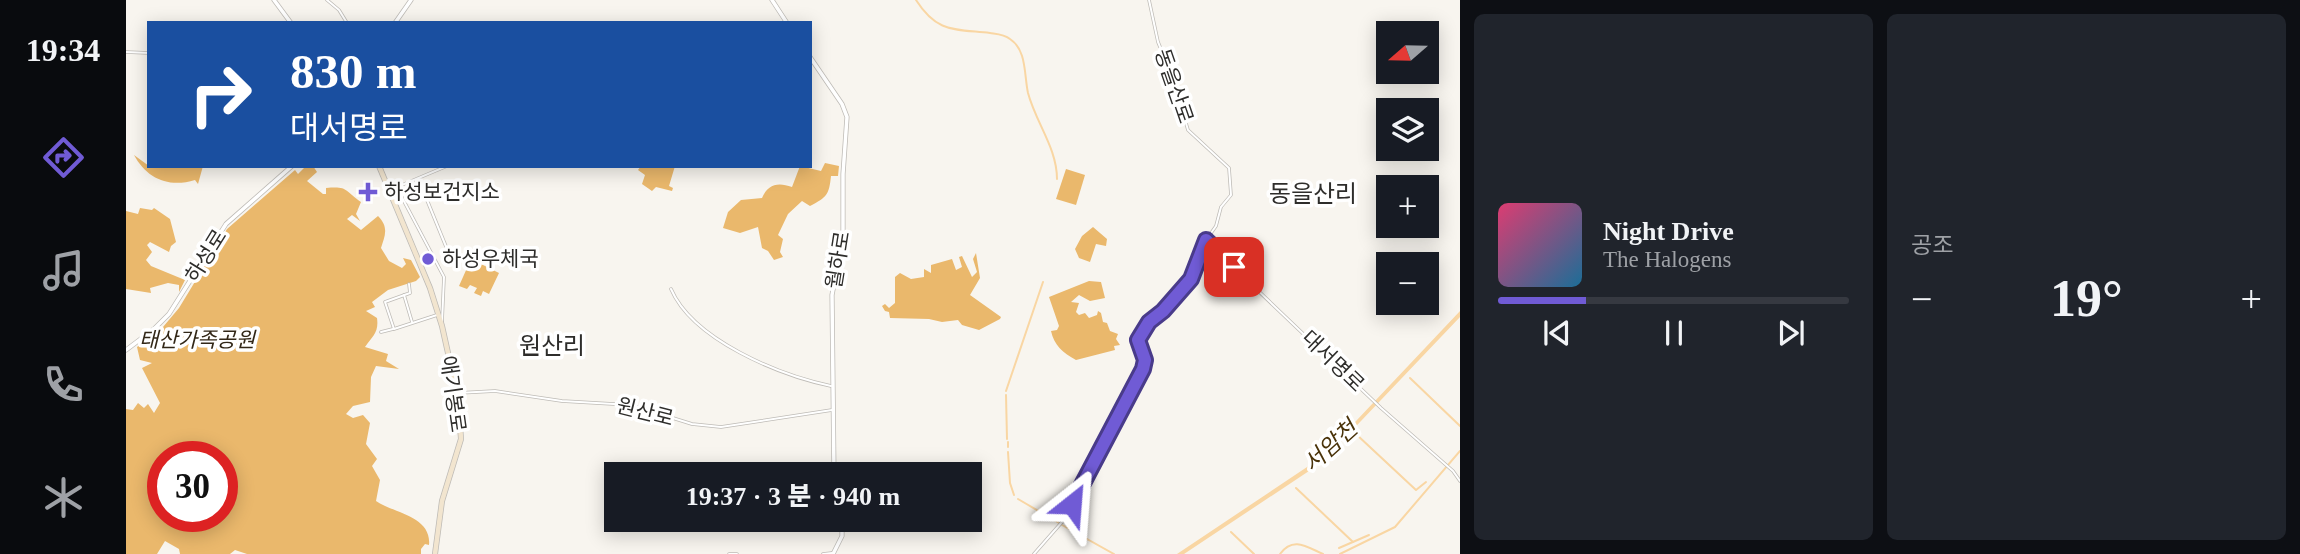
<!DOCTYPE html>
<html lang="ko">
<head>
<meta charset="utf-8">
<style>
  body { margin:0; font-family:"Times New Roman","Noto Sans KR",serif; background:#20242c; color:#f1f3f6; height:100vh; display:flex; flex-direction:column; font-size:26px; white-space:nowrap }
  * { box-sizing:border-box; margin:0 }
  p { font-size:23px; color:#9ea1a6 }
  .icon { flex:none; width:38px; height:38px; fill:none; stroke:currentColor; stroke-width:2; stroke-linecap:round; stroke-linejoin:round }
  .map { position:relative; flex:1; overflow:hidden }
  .side { display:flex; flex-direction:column; gap:14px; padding:14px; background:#0d0f14; width:840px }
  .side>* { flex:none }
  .guide { position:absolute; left:21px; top:21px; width:665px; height:147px; border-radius:0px; box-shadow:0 4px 18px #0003; background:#1a4fa0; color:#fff; overflow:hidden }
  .needle { width:46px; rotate:250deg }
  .tools { position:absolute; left:1250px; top:21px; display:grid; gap:14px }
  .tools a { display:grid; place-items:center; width:63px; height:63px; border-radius:0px; background:#171b24; box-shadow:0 4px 18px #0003; font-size:35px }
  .speed { position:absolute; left:21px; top:441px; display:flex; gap:14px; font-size:35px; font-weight:700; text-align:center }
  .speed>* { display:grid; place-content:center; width:91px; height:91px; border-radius:50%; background:#171b24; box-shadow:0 4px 18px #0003; line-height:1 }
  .speed .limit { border:10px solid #d22; background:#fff; color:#111 }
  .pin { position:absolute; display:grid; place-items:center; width:60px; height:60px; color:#fff; margin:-30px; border-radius:14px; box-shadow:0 4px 10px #0006 }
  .me { position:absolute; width:77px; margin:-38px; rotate:28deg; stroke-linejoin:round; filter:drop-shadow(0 0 5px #0008) }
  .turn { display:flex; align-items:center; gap:24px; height:147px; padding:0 28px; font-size:32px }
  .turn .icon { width:91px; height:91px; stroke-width:2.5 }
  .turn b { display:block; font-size:49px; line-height:60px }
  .big { font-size:52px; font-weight:800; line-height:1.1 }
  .side .tile { flex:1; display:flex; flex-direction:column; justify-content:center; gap:10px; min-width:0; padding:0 24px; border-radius:10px; background:#20242c }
  .song { display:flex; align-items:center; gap:21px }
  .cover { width:84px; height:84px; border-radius:10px; background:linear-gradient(135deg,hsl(340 70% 55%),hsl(200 70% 35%)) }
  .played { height:7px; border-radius:4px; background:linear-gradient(90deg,#705bd5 25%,#363941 25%) }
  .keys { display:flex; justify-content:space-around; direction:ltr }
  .heat { display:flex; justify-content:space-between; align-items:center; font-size:38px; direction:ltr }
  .side .tiles { flex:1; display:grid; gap:14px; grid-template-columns:repeat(2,1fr) }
  .trip { position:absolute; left:478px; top:462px; width:378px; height:70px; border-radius:0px; background:#171b24; box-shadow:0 4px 18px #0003; font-weight:800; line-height:70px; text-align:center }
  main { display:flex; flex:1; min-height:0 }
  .menu { display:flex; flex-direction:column; width:126px; justify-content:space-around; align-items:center; background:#090b0e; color:#9ea1a6 }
  .menu .icon { width:49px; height:49px }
  .menu .on { color:#705bd5 }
  .menu b { font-size:32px; color:#f1f3f6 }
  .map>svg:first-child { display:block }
</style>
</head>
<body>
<main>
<nav class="menu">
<b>19:34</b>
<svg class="icon on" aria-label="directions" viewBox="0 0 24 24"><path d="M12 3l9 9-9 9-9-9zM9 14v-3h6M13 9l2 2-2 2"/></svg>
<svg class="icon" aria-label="music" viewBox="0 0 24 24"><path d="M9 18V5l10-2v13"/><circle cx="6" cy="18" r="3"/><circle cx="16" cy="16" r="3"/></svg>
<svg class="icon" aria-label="phone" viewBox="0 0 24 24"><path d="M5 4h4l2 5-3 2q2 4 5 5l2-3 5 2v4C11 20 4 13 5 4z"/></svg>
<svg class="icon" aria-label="climate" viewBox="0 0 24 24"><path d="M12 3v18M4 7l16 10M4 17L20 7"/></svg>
</nav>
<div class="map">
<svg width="1334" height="554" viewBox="0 0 1334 554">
  <rect width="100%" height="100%" fill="#f8f5ef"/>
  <g fill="#eab86c" fill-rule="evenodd">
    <path d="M8,155L23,166H77L72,184L69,180C43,188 21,179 8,155Z"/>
    <path d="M699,163L713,166L712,176H705C703,195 701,197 684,206L676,201L662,214L652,235L657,239L654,252L657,257L648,260L642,251L636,248L632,227L614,233L597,228L602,212L615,200L636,198C642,184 652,182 666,187L674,166L695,171Z"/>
    <path d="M180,166H187L191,172L181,181L197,194H200V188C222,186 218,190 235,202L230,214L234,221L226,215L221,219L235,230L252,216C264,228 258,237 255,248L263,261L276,268L280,264L277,258L285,260L294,277L290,281L262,290L246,302L249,307L240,311L251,318C253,332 247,336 239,347L262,354L260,361L273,369L250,366L245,377L244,402L227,406L220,414L227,418L237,415L244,423L240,444L251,459L246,466L254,480L250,501C267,513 306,516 303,545L299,544L295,549V554H121L109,550L104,554H54L53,549L39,541L31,554H0V409L7,410L12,403L18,408L22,404L28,413L34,403L16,368L26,363L14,360L11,347L37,327L53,308L101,229L169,170L172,174ZM37,457H96V516H37Z"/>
    <path d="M515,166H549L543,186L547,188L546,191L530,187L526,191L516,184L519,175L512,170Z"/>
    <path d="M940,169L959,175L950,205L930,199Z"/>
    <path d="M14,208L26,210L28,208L44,219L50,242L45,246L43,252L24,242L21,245L26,252L20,260L25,266L59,280L53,292V285L42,283L24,288L25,293L0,289V211L12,214Z"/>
    <path d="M967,227L981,239L980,246L970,244L964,262L953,258L949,249L956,236Z"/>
    <path d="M850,253L854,278L844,295L875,317L874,319L853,330L836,325L832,320L816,322L803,319L764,318L763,312L759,311L756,306L759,304L763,308L769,303V277L774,273L785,279L798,277V269L805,273V265L826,259L830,270L836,267L833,257L836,256L846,277L851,272L847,259Z"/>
    <path d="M345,259L373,273L363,294L357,291L355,296L348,293L351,288L344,285L341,289L333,286Z"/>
    <path d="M963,281L975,282L979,298L964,301L953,295L945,302L953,303L950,312L953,315L959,313L963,318L971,315L972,311L975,313L977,322L981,323L984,331L992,334L990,339L994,345L988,346L989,350L950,360C937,353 928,345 925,331L931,330L933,326L923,297Z"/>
  </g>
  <path fill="#f9d6a3" d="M1334,311V317L1195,463L1058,554H1051L1196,457Z"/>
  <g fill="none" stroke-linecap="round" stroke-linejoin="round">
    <g stroke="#f9d6a3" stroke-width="2">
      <path d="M790,0C811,33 828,29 864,33C871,34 878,34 884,39C901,50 898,75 902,93C910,123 931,148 931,179"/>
      <path d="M1284,378L1334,426"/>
      <path d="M880,391L917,282"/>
      <path d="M880,395L881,439"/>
      <path d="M1231,435L1290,490L1300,482"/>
      <path d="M882,442V447"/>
      <path d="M882,452L884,483L888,495"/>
      <path d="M1170,488L1227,542"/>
      <path d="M892,499L933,523"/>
      <path d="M936,525L988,554"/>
      <path d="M1105,532L1128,554"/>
      <path d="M1213,548L1243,535"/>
      <path d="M1154,554C1167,536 1181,547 1197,554"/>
      <path d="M1214,554L1269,527L1334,451"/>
    </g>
    <g stroke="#bebbb6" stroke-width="3.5">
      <g id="minor">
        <path d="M201,0L213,10L221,23"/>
        <path d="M0,52L23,53"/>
        <path d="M271,188L318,277L316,322"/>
        <path d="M264,190L321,166"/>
        <path d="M272,190H288L301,200L321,249"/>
        <path d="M1080,241L1255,408L1327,471L1334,481"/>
        <path d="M283,284L284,293L259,302L268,329L311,315"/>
        <path d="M545,289C567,340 653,375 705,386"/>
        <path d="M278,295L286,322"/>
        <path d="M255,332L267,329"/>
        <path d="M332,393L369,391L436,401L505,405L566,424L595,427L706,410"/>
        <path d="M603,554H611"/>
        <path d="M697,554L706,553"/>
        <path d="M908,554L936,522L1017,369L1019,360L1012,340L1023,322L1037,311L1068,274L1078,243L1090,226L1095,207L1105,195L1103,168L1062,130L1046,76L1032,42L1023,0"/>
      </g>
    </g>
    <g stroke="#bebbb6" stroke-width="5">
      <g id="tertiary">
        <path d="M148,0L165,23"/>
        <path d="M646,0L661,23"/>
        <path d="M269,23L285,0"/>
        <path d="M684,57L716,104L721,117L717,174V236L706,295L708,474"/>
        <path d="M0,350L28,329L43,314L100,224L166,166"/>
        <path d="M707,554L716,536V520"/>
      </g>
    </g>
    <g stroke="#bebbb6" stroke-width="6">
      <path id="secondary" d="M253,166L304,288L316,326L332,398L335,439L316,501L309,554"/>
    </g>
    <use href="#minor" stroke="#fff" stroke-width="2"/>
    <use href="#tertiary" stroke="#fff" stroke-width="3.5"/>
    <use href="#secondary" stroke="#f2e5cf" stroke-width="4.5"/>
  </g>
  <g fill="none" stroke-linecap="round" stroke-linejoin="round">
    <g stroke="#493b8a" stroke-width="18">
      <path id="route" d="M946,504L1017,369L1019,360L1012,340L1023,322L1037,311L1065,279L1080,240L1108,267"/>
    </g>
    <use href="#route" stroke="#705bd5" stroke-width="12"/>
  </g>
  <g fill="#705bd5" stroke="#fff" stroke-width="2.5">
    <path d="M238.5 181.5h7v7h7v7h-7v7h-7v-7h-7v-7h7z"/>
    <circle cx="302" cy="259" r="7"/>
  </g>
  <g text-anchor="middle" stroke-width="7" stroke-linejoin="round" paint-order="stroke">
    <g font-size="21" fill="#2e2d2b" stroke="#fff">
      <text transform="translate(1048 86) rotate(71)" y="7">동을산로</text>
      <text transform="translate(80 256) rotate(-58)" y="7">하성로</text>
      <text transform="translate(712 260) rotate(-81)" y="7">월하로</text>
      <text transform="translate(1207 361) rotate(44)" y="7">대서명로</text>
      <text transform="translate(327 394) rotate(82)" y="7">애기봉로</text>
      <text transform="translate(519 412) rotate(14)" y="7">원산로</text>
    </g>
    <g font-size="21" fill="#2e2d2b" stroke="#fff" text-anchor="start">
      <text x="258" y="199">하성보건지소</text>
      <text x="316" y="266">하성우체국</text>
    </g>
    <g font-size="21" font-style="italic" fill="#322717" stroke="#fff">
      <text x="71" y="347">태산가족공원</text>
    </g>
    <g font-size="23" font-style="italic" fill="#4a330a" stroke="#fff">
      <text transform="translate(1204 446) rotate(-42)" y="8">서암천</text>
    </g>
    <g font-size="24" fill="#2e2d2b" stroke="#fff">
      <text x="1187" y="202">동을산리</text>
      <text x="426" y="354">원산리</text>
    </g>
  </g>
</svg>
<div class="tools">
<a><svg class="needle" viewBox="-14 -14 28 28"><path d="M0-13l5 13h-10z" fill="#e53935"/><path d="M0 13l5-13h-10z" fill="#9ea1a6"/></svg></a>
<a><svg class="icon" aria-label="layers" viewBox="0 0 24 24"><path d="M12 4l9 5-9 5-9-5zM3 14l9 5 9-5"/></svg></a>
<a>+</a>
<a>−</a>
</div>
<div class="speed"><div class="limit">30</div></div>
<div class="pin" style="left:1108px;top:267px;background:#d93025"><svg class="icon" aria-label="arrive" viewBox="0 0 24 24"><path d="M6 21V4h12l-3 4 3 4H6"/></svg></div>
<svg class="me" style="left:946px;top:504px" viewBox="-20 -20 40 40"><path d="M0-17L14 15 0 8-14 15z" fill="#705bd5" stroke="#fff" stroke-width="4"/></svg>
<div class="trip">19:37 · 3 분 · 940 m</div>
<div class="guide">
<div class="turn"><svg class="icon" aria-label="right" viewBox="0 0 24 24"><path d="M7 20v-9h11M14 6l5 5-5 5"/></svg><div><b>830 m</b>대서명로</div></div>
</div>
</div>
<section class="side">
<div class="tiles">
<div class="tile">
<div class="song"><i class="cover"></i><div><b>Night Drive</b><p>The Halogens</p></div></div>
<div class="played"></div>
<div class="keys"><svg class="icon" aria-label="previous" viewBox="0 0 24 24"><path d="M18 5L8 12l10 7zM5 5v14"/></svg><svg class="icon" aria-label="pause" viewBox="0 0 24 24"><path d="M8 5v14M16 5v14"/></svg><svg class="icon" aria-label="next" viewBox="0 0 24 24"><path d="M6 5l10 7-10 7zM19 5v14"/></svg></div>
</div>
<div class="tile"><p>공조</p>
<div class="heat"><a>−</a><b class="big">19°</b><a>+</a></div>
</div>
</div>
</section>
</main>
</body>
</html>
